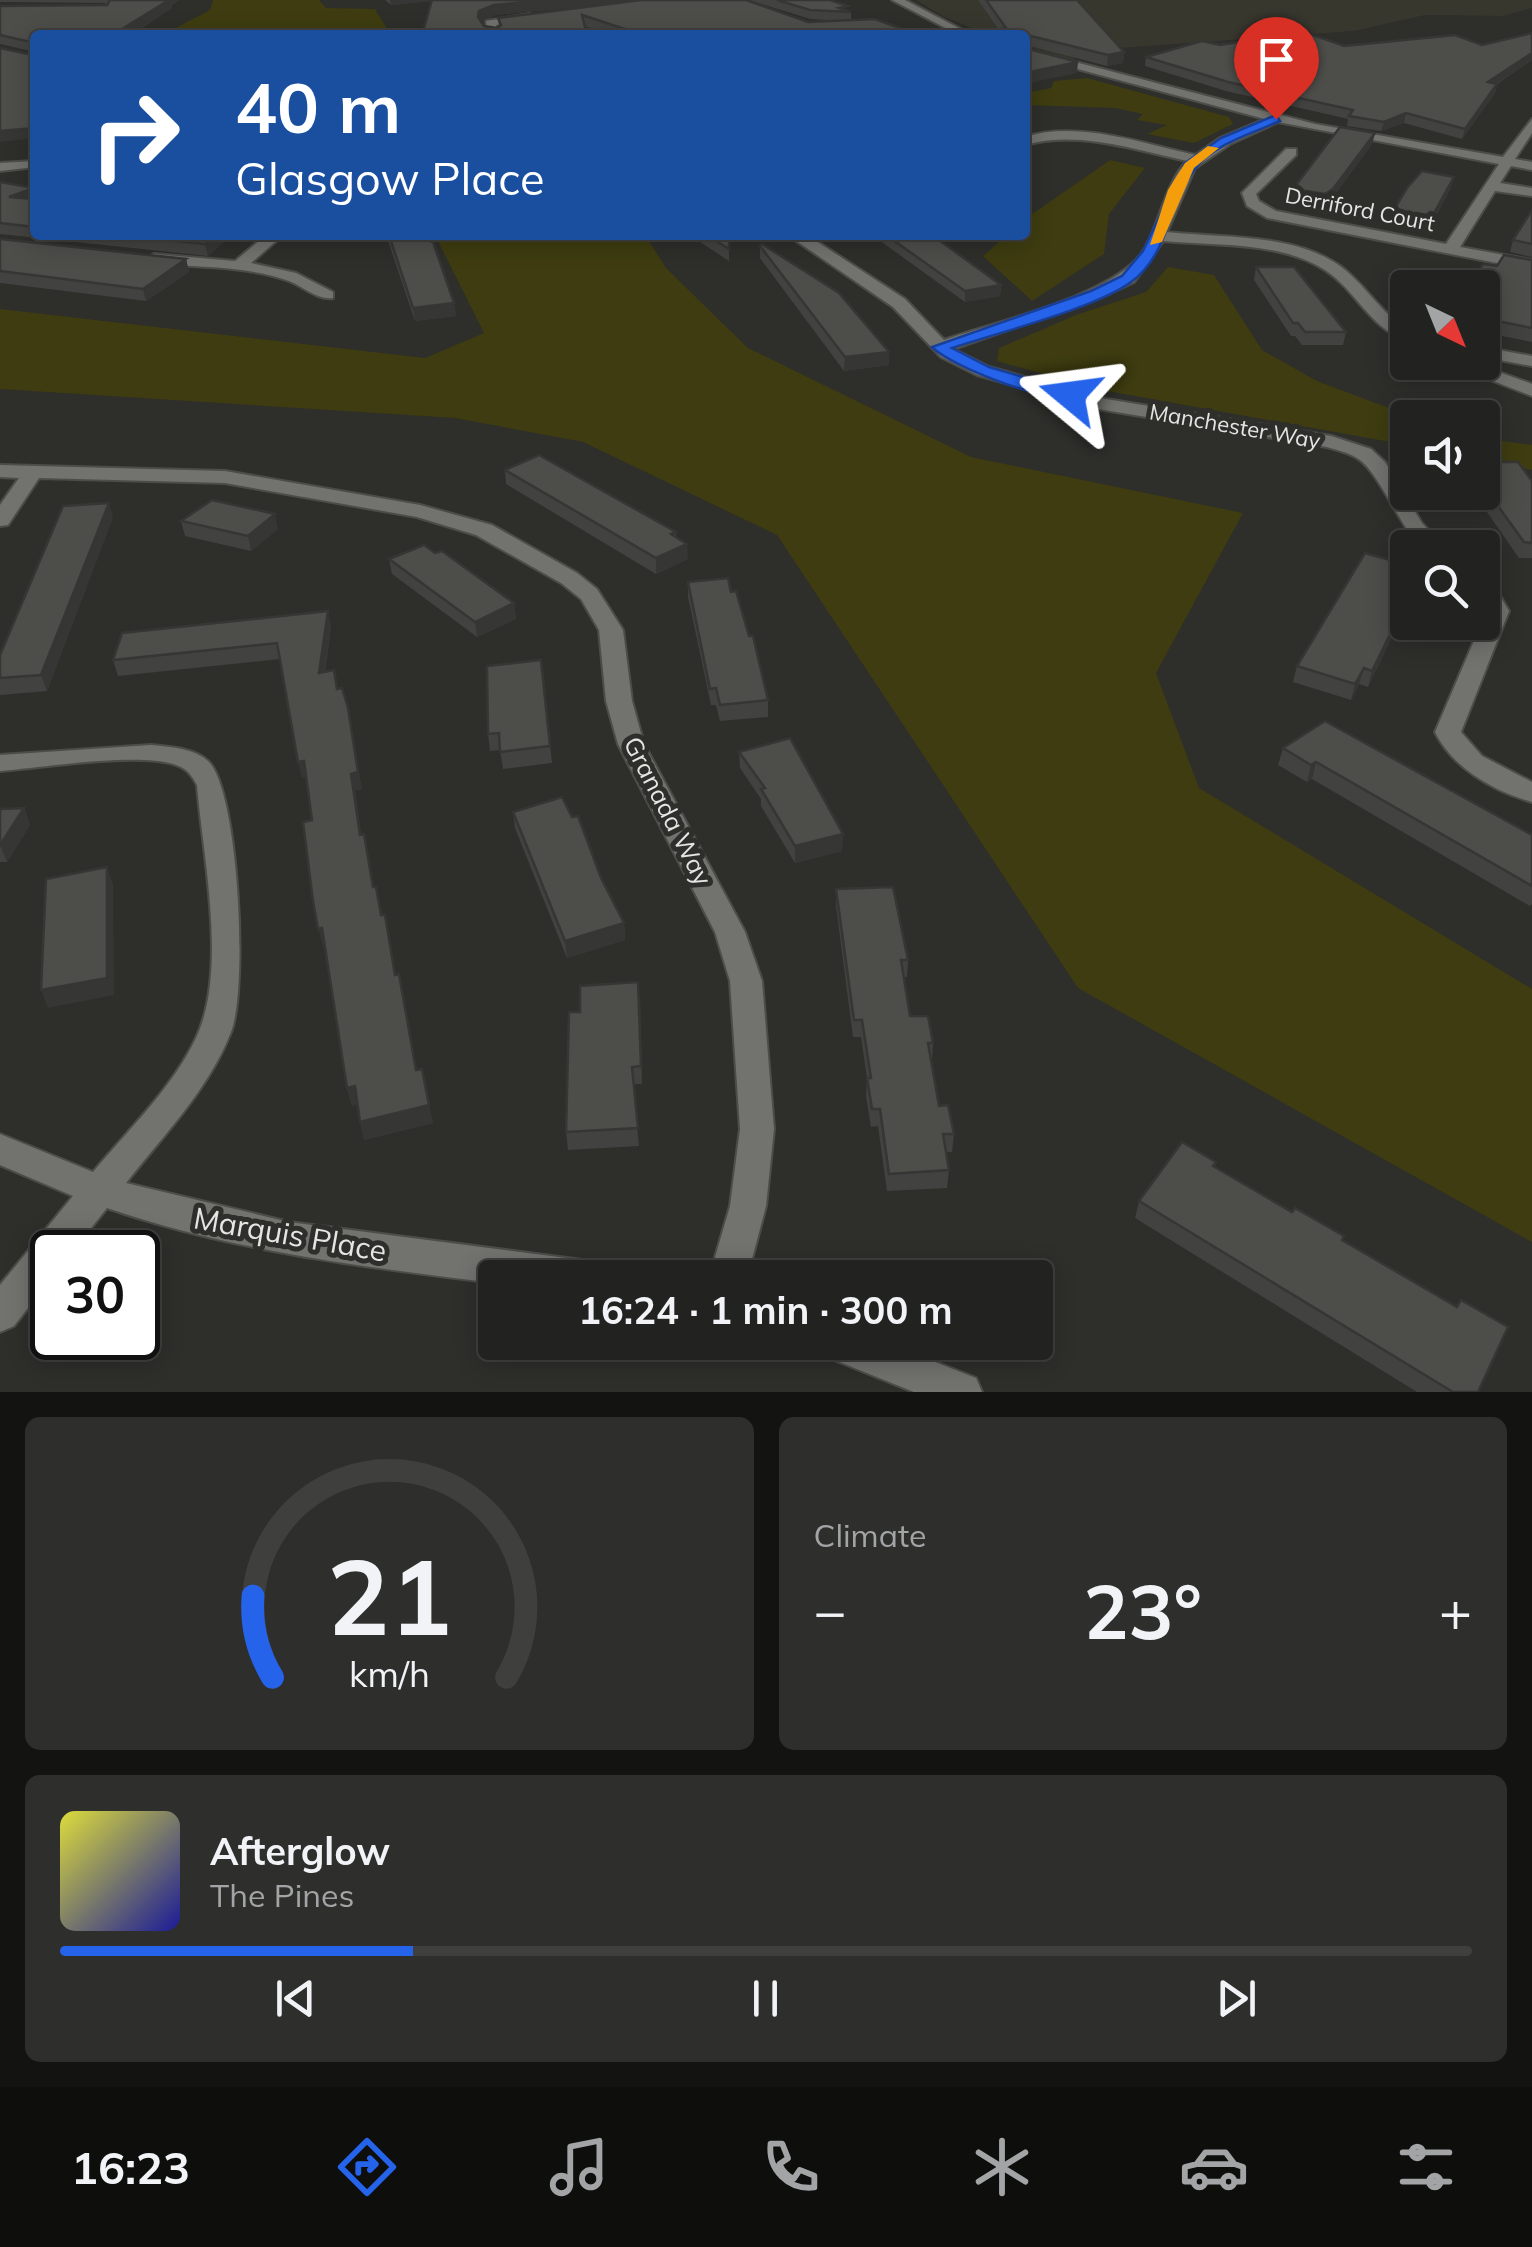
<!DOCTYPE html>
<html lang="en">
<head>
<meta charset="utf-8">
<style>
  body { margin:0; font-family:Mulish,sans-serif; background:#2e2f2d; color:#f1f3f6; height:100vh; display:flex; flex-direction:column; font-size:38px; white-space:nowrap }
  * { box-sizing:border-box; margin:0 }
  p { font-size:32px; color:#a2a4a5 }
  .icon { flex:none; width:55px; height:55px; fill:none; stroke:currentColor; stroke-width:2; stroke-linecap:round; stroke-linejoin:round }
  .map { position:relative; height:1392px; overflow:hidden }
  .drawer { display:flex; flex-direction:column; gap:25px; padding:25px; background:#131312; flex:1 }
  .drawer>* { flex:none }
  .banner { position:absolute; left:30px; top:30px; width:1000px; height:210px; border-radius:10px; box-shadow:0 5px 25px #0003,0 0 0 2px #3f3f3e; background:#1a4fa0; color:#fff; overflow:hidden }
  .needle { width:65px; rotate:137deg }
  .buttons { position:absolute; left:1390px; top:270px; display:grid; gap:20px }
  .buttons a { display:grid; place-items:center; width:110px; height:110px; border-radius:10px; background:#222220; box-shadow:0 5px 25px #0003,0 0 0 2px #3f3f3e; font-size:50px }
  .speed { position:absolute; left:30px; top:1230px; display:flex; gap:20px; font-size:50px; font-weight:700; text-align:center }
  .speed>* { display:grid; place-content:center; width:130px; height:130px; border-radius:50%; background:#222220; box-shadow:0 5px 25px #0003,0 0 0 2px #3f3f3e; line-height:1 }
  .speed .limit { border:5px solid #111; border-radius:15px; background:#fff; color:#111 }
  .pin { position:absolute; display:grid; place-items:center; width:85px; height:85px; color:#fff; margin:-102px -42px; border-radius:50% 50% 50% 0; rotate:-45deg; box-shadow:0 0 10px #0007 }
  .pin .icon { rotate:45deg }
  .me { position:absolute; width:110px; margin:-55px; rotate:286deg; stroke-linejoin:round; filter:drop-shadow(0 0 8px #0008) }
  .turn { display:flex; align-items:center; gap:35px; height:210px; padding:0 40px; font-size:45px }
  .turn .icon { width:130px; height:130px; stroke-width:2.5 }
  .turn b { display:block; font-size:70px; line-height:85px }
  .big { font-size:75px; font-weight:700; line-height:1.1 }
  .drawer .tile { flex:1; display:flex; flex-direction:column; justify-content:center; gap:15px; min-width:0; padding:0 35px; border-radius:15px; background:#2e2f2d }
  .drawer .dial { align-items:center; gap:0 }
  .dial svg { height:260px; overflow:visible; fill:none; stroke:#3f3f3e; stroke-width:7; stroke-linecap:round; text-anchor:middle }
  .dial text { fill:#f1f3f6; stroke:none }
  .song { display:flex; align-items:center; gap:30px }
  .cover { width:120px; height:120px; border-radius:15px; background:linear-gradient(135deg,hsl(60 70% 55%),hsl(240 70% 35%)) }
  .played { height:10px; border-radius:5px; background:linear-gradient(90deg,#2563eb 25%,#3f3f3e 25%) }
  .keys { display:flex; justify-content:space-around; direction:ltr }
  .heat { display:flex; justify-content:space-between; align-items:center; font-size:55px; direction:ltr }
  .drawer .tiles { flex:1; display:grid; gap:25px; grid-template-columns:1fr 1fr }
  .tile:last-child { grid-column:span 2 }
  .trip { position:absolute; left:478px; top:1260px; width:575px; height:100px; border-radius:10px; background:#222220; box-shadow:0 5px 25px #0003,0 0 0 2px #3f3f3e; font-weight:700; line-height:100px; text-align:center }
  .tabs { display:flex; height:160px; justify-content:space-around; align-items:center; background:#0e0e0d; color:#a2a4a5 }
  .tabs .icon { width:70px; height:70px }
  .tabs .current { color:#2563eb }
  .tabs b { font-size:45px; color:#f1f3f6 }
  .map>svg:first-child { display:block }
</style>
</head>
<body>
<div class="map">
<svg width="1532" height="1392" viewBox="0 0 1532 1392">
  <rect width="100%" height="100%" fill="#2e2e2b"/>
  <path fill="#37372e" d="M916,0H1532V8L1503,16L1425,15L1354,31L1105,49L1072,59L1025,46V35H988L943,16Z"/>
  <g fill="#3e3c10">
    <path d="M213,0H319L326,8L375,9L391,35H162L210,10Z"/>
    <path d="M1087,78L1229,117L1233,124L1194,143L1147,134L1167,125L1137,120L1143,114L1115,108L1025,105V93L1051,88L1054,81Z"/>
    <path d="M1110,160L1145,168L1109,214L1104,254L1032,301L983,256L1007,235H1025V219Z"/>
    <path d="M435,235H645L666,268L748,348L971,457L1243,513L1156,673L1199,788L1532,989V1242L1078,988L777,535L583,442L455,418L0,389V309L425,358L484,333Z"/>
    <path d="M1168,267L1214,275L1262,350L1317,381L1413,417L1408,418L1407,445L1096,389L997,361L999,348L1076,315L1146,292Z"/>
    <path d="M1482,438L1532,445V470L1483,460Z"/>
  </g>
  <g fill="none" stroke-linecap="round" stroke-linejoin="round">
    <g stroke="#4c4c49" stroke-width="4">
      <g id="minor">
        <path d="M892,0H905L972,35H959Z"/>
        <path d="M530,14L534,19L496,25L498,35H488L486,21Z"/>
        <path d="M1025,49L1315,124L1503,157L1532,119V133L1515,159L1532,162V170L1511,166L1500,183L1532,188V196L1495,191L1460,247L1532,260V270L1267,218L1247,206L1242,193L1286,149H1296V155L1256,194L1259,201L1276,211L1446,244L1499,164L1278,122L1230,144L1195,168L1167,232C1221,238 1293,233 1340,266C1365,284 1380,313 1408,329V341C1370,329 1356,290 1325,270C1280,241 1214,246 1163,241L1134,282L1102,297L953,349L989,367L1100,398L1331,436L1371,449L1385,462L1422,523L1445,548H1421C1400,526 1377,469 1357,458C1349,453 1337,450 1327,447L1098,409L977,375L941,357L893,307L792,238L789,235H807L905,299L944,340C995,322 1116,295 1144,250C1160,223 1165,184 1187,161C1134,150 1079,130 1025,145V137C1079,120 1143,144 1196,155L1220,138L1265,119L1025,55Z"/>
        <path d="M35,161V167L0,171V163Z"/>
        <path d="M266,235H283L251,263L296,273L333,292V298C317,300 304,287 289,281C249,266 197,267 154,264L146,259L154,254L235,261Z"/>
        <path d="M1482,347L1532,356V366L1482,357Z"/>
        <path d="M1444,362H1471L1532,384V396Z"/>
        <path d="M0,465L225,471L420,505L492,525L577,573L597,589L623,630L632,701L644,744L745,932L762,981L774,1129L766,1206L747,1278H709L730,1206L740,1129L730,981L715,932L618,744L606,701L599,630L581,599L561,583L476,535L417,517L225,483L39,478L8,525L0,526V505L19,478L0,477Z"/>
        <path d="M1482,577L1490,579L1509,611L1461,732L1482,756L1532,782V802C1493,791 1453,768 1435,732L1482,622Z"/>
        <path d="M151,745C170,747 195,748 209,762C239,794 248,989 231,1032C209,1089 163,1136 126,1183L289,1222L590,1261L603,1266L609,1278H495V1283C364,1267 232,1251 107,1208L72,1252H52V1277L14,1326L0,1332V1285L73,1196L0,1165V1134L93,1172C128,1130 173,1087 196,1038C228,970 203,858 197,785C193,778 189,771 181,767C148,750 40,768 0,771V755Z"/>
        <path d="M817,1342H884L976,1378L982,1392H914L822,1355Z"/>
      </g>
    </g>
    <use href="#minor" fill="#72726e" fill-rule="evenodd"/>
  </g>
  <g fill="#424240" fill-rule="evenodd">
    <path d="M0,0H179L172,5V8L131,35H35V52L0,44V6L107,5L104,3L0,2Z"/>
    <path d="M385,0H746L808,22L842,21L810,19L749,0H830L851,12V20L919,35H612L584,26L422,35L431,1L391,5ZM627,2L498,18L499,27L497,28L484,26L481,22L495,15Z"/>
    <path d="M978,0H1077L1124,52L1123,63L1107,66L1026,45L999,30Z"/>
    <path d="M1532,33V60L1497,84L1495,93L1462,139L1404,123L1381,131L1347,126L1348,119L1226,91L1145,66L1146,57L1220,45H1482Z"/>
    <path d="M1375,133L1372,144L1331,200L1322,206L1290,200L1293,189Z"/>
    <path d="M0,182L35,191V235H232L208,256L0,234Z"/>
    <path d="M1451,188L1431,225L1427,224L1424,231L1389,225L1392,213Z"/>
    <path d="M1532,210V257L1510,252L1513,240Z"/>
    <path d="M386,235H389L454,303L456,316L415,321Z"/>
    <path d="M691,235H729V261L691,236Z"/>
    <path d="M872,235H932L1001,285L1000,296L965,302Z"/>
    <path d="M0,239L186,259L189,272L146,301L0,283Z"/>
    <path d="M760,246L889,365L844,371L760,258Z"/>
    <path d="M1532,260V342L1482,332V288L1497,266Z"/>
    <path d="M1256,267L1346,332L1343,345H1302L1295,336H1291L1254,280Z"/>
    <path d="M1482,462L1532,481V558H1519L1473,492H1482Z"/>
    <path d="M505,470L676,532V537L688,559L656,574L506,484Z"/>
    <path d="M113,517L47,691L0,695V655Z"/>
    <path d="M181,521L278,529L251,551L185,536Z"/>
    <path d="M435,553L514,603L516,619L477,637L392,574L389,559Z"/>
    <path d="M1408,565V604L1368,687L1359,684L1351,700L1293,682L1297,666Z"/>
    <path d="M688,582L731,592L768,700V717L720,721L716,705H711L688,597Z"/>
    <path d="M331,626L325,672L338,689L362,789L355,790L361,835L373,887L382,915L417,1070L433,1123L364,1140L357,1104L352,1106L347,1088L325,945L323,946L312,820L307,777L302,778L280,659L118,676L113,660Z"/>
    <path d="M541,660L552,763L503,769L500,750L490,751L488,734Z"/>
    <path d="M1283,748L1532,835V904L1530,906L1312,779L1307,782L1278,765Z"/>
    <path d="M739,752L843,834L842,851L795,863L761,806V799L740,768Z"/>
    <path d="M24,808L30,825L7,862H0V809Z"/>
    <path d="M513,812L601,878L624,923L625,940L567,958L515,828Z"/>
    <path d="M836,889L908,960L907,977H904L910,1016L933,1043L932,1061L939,1106L954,1134L952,1152H946L949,1170L947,1188L887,1191L878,1126L871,1127L866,1096L867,1078L861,1037H853L836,906Z"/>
    <path d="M640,999L642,1084H633L639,1146L568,1150L566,1132L580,1012Z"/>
    <path d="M1216,1162L1215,1167L1342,1241L1478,1392H1417L1135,1218L1139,1201Z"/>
  </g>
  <g fill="#363634">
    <path d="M166,0H179L172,5V8L130,35L116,33Z"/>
    <path d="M390,0H435V1L391,5Z"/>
    <path d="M546,0H644L495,15L480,22L478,17L479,11L494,5Z"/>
    <path d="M1124,52L1123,63L1107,66L1108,55Z"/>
    <path d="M1532,53V60L1485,91L1488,82Z"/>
    <path d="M1078,62L1077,73L1025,84V73Z"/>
    <path d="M1497,84L1495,93L1462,139L1465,129Z"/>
    <path d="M1406,113L1404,123L1381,131L1384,122Z"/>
    <path d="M35,128V138L0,142V131Z"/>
    <path d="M1375,133L1372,144L1331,200L1322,206L1325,194Z"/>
    <path d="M1454,177L1451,188L1431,225L1434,213Z"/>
    <path d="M34,188L35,200L9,197Z"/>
    <path d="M216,235H232L208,256L205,244Z"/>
    <path d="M186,259L189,272L146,301L143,289Z"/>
    <path d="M1001,285L1000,296L965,302V291Z"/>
    <path d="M454,303L456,316L415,321L413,308Z"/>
    <path d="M889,352V365L844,371L845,357Z"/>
    <path d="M109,503L113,517L47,691L41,675Z"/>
    <path d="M275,514L278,529L251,551L248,536Z"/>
    <path d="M687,544L688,559L656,574V558Z"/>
    <path d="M1408,598V604L1368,687L1372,671Z"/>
    <path d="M514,603L516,619L477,637L475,622Z"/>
    <path d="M328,611L331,626L322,689L319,673Z"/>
    <path d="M1364,668L1359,684L1351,700L1355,684Z"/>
    <path d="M351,724L362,789L355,790L364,852L351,774Z"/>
    <path d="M304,761L308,777L302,778L298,762Z"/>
    <path d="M1316,762L1312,779L1307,782L1311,765Z"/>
    <path d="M24,808L30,825L7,862L0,845Z"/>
    <path d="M843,834L842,851L795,863V846Z"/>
    <path d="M107,867L113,884L114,995L48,1008L41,990Z"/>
    <path d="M624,923L625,940L567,958L565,941Z"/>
    <path d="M322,928L326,945L323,946L318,929Z"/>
    <path d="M422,1069L433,1123L364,1140L360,1122Z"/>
    <path d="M355,1086L359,1104L352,1106L347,1088Z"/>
  </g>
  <g fill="#4d4d4a" stroke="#363634" stroke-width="2.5">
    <path d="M110,0H169L116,33L135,35H35V43L0,35V6L107,5Z"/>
    <path d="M432,0H546L494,5L479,11L478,17L484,26L497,28L501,25L498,18L641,0H746L808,22L875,19L919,35H643L582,15L587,35H422Z"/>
    <path d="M777,0H830L848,6L839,8L851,12L810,10Z"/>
    <path d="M986,0H1077L1124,52L1108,55L1027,35L1025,36V35H974L1006,28Z"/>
    <path d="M1305,32L1344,46L1455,35L1482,45L1532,33V53L1488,82L1497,84L1465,129L1406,113L1384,122L1349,116L1353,110L1228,82L1146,57L1202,41L1220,45Z"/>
    <path d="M0,48L32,55L35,53V128L0,131Z"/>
    <path d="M1025,48L1078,62L1025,73Z"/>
    <path d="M1340,127L1375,133L1333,189L1325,194L1293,189Z"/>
    <path d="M1422,171L1454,177L1434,213L1430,212L1427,219L1392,213L1407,188Z"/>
    <path d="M0,182L34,188L9,197L35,199V227L0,223Z"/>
    <path d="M1532,210V244L1513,240Z"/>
    <path d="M116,235H216L205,244Z"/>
    <path d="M389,235H415L433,242L454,303L413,308Z"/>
    <path d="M707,235H729V249Z"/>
    <path d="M886,235H932L1001,285L965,291Z"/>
    <path d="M0,239L186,259L143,289L0,271Z"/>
    <path d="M762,244L839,293L889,352L845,357L760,246Z"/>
    <path d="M1504,255L1532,260V328L1482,318V288H1466L1483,264L1497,266Z"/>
    <path d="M1256,267H1294L1346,332H1305L1298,323H1293Z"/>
    <path d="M539,455L676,532L671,534L687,544L656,558L505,470Z"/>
    <path d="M1482,462H1518L1532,481V543L1524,542L1482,484Z"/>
    <path d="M212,500L275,514L248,536L181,521Z"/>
    <path d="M109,503L41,675L0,678V655L63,506Z"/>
    <path d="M424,545L435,553L442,551L514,603L475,622L389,559Z"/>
    <path d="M1365,553L1408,565V598L1372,671L1364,668L1355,684L1297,666Z"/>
    <path d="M728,578L731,592L736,591L749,636H753L768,700L720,705L716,688L710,689L688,582Z"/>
    <path d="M328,611L319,673L334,670L337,689L342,688L348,708L358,772L351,774L360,835L364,834L373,887H376L381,915H385L395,975L399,974L416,1070L422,1069L429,1105L360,1122L355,1086L347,1088L322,928L318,929L313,901L303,822L312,820L304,761L298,762L277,643L113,660L122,633Z"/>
    <path d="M541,660L550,746L500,752L499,733L488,734L487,666Z"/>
    <path d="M1325,721L1532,835V886L1316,762L1311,765L1283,748Z"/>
    <path d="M790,738L843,834L795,846L761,789L765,788L739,752Z"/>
    <path d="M562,797L572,817L578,816L601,878L624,923L565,941L513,812Z"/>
    <path d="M24,808L0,845V809Z"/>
    <path d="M107,867V978L41,990L46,879Z"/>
    <path d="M893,887L908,960H901L910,1016H928L933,1043H928L939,1106L948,1105L954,1134H943L949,1170L889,1174L880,1109H872L867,1078H871L862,1020H854L836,889Z"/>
    <path d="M638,982L641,1066L632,1067L638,1128L566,1132L569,1012H580V986Z"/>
    <path d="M1182,1142L1216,1162L1213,1166L1292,1212L1295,1208L1344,1236L1342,1240L1457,1307L1461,1300L1508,1327L1478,1392H1453L1139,1201Z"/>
  </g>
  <path fill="#2563eb" stroke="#184099" stroke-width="2.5" d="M1276,115L1280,121C1253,133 1211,145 1194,170C1169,204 1168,256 1131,282C1096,308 997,333 952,348L989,367L1075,392V399C1046,402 953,368 932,347L1091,291L1122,276L1143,251L1185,163L1221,138Z"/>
  <path fill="#f59e0b" d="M1208,146L1219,148L1194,168L1162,242L1150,245L1168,190L1185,163Z"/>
  <g text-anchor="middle" stroke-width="10" stroke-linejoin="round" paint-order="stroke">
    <g font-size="22" fill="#e5e5e3" stroke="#2e2e2b">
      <text transform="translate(1360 209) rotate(11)" y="8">Derriford Court</text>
      <text transform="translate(1235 426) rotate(10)" y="8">Manchester Way</text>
    </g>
    <g font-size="25" fill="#e5e5e3" stroke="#2e2e2b">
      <text transform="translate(668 811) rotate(63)" y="9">Granada Way</text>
    </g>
    <g font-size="30" fill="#e5e5e3" stroke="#2e2e2b">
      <text transform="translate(290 1235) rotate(10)" y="10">Marquis Place</text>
    </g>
  </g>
</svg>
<div class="buttons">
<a><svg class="needle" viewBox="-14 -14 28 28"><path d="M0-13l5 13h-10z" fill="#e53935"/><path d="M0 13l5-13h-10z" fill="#a2a4a5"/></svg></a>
<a><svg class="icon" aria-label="sound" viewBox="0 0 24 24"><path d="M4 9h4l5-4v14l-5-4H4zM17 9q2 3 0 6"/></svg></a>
<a><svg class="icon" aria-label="search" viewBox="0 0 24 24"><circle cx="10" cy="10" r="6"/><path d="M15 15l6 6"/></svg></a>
</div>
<div class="speed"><div class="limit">30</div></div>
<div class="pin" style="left:1276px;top:119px;background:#d93025"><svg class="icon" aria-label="arrive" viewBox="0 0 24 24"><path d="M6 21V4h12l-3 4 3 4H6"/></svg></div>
<svg class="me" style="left:1070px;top:395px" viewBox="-20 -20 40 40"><path d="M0-17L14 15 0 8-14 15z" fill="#2563eb" stroke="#fff" stroke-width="4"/></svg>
<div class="trip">16:24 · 1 min · 300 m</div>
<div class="banner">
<div class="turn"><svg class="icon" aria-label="right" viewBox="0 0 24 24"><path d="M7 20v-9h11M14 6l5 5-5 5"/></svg><div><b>40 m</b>Glasgow Place</div></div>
</div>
</div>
<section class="drawer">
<div class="tiles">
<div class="tile dial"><svg viewBox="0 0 100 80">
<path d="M14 69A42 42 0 1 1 86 69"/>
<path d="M14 69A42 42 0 0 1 8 44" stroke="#2563eb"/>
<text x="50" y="56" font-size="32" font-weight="700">21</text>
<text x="50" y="72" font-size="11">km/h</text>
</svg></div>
<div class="tile"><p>Climate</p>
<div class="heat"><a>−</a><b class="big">23°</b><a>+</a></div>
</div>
<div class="tile">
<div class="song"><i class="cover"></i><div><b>Afterglow</b><p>The Pines</p></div></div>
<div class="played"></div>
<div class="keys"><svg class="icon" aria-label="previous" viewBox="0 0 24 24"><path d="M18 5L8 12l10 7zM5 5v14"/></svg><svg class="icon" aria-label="pause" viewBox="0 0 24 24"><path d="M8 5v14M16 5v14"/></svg><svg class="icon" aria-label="next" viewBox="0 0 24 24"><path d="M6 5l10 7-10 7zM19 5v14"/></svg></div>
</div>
</div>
</section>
<nav class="tabs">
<b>16:23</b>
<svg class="icon current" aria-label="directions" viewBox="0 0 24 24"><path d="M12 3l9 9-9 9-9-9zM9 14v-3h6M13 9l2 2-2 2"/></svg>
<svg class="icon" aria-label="music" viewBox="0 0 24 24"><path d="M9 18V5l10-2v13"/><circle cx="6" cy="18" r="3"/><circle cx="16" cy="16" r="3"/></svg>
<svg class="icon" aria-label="phone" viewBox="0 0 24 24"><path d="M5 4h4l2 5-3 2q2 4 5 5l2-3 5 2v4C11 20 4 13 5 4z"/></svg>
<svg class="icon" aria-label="climate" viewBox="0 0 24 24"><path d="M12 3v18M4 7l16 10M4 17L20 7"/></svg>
<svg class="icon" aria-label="car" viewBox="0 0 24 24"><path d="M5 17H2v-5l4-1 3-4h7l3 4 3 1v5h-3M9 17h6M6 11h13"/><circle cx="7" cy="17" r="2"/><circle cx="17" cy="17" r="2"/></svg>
<svg class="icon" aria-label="filters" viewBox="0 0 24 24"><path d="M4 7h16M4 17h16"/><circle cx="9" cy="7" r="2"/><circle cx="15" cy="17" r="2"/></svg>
</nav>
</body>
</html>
